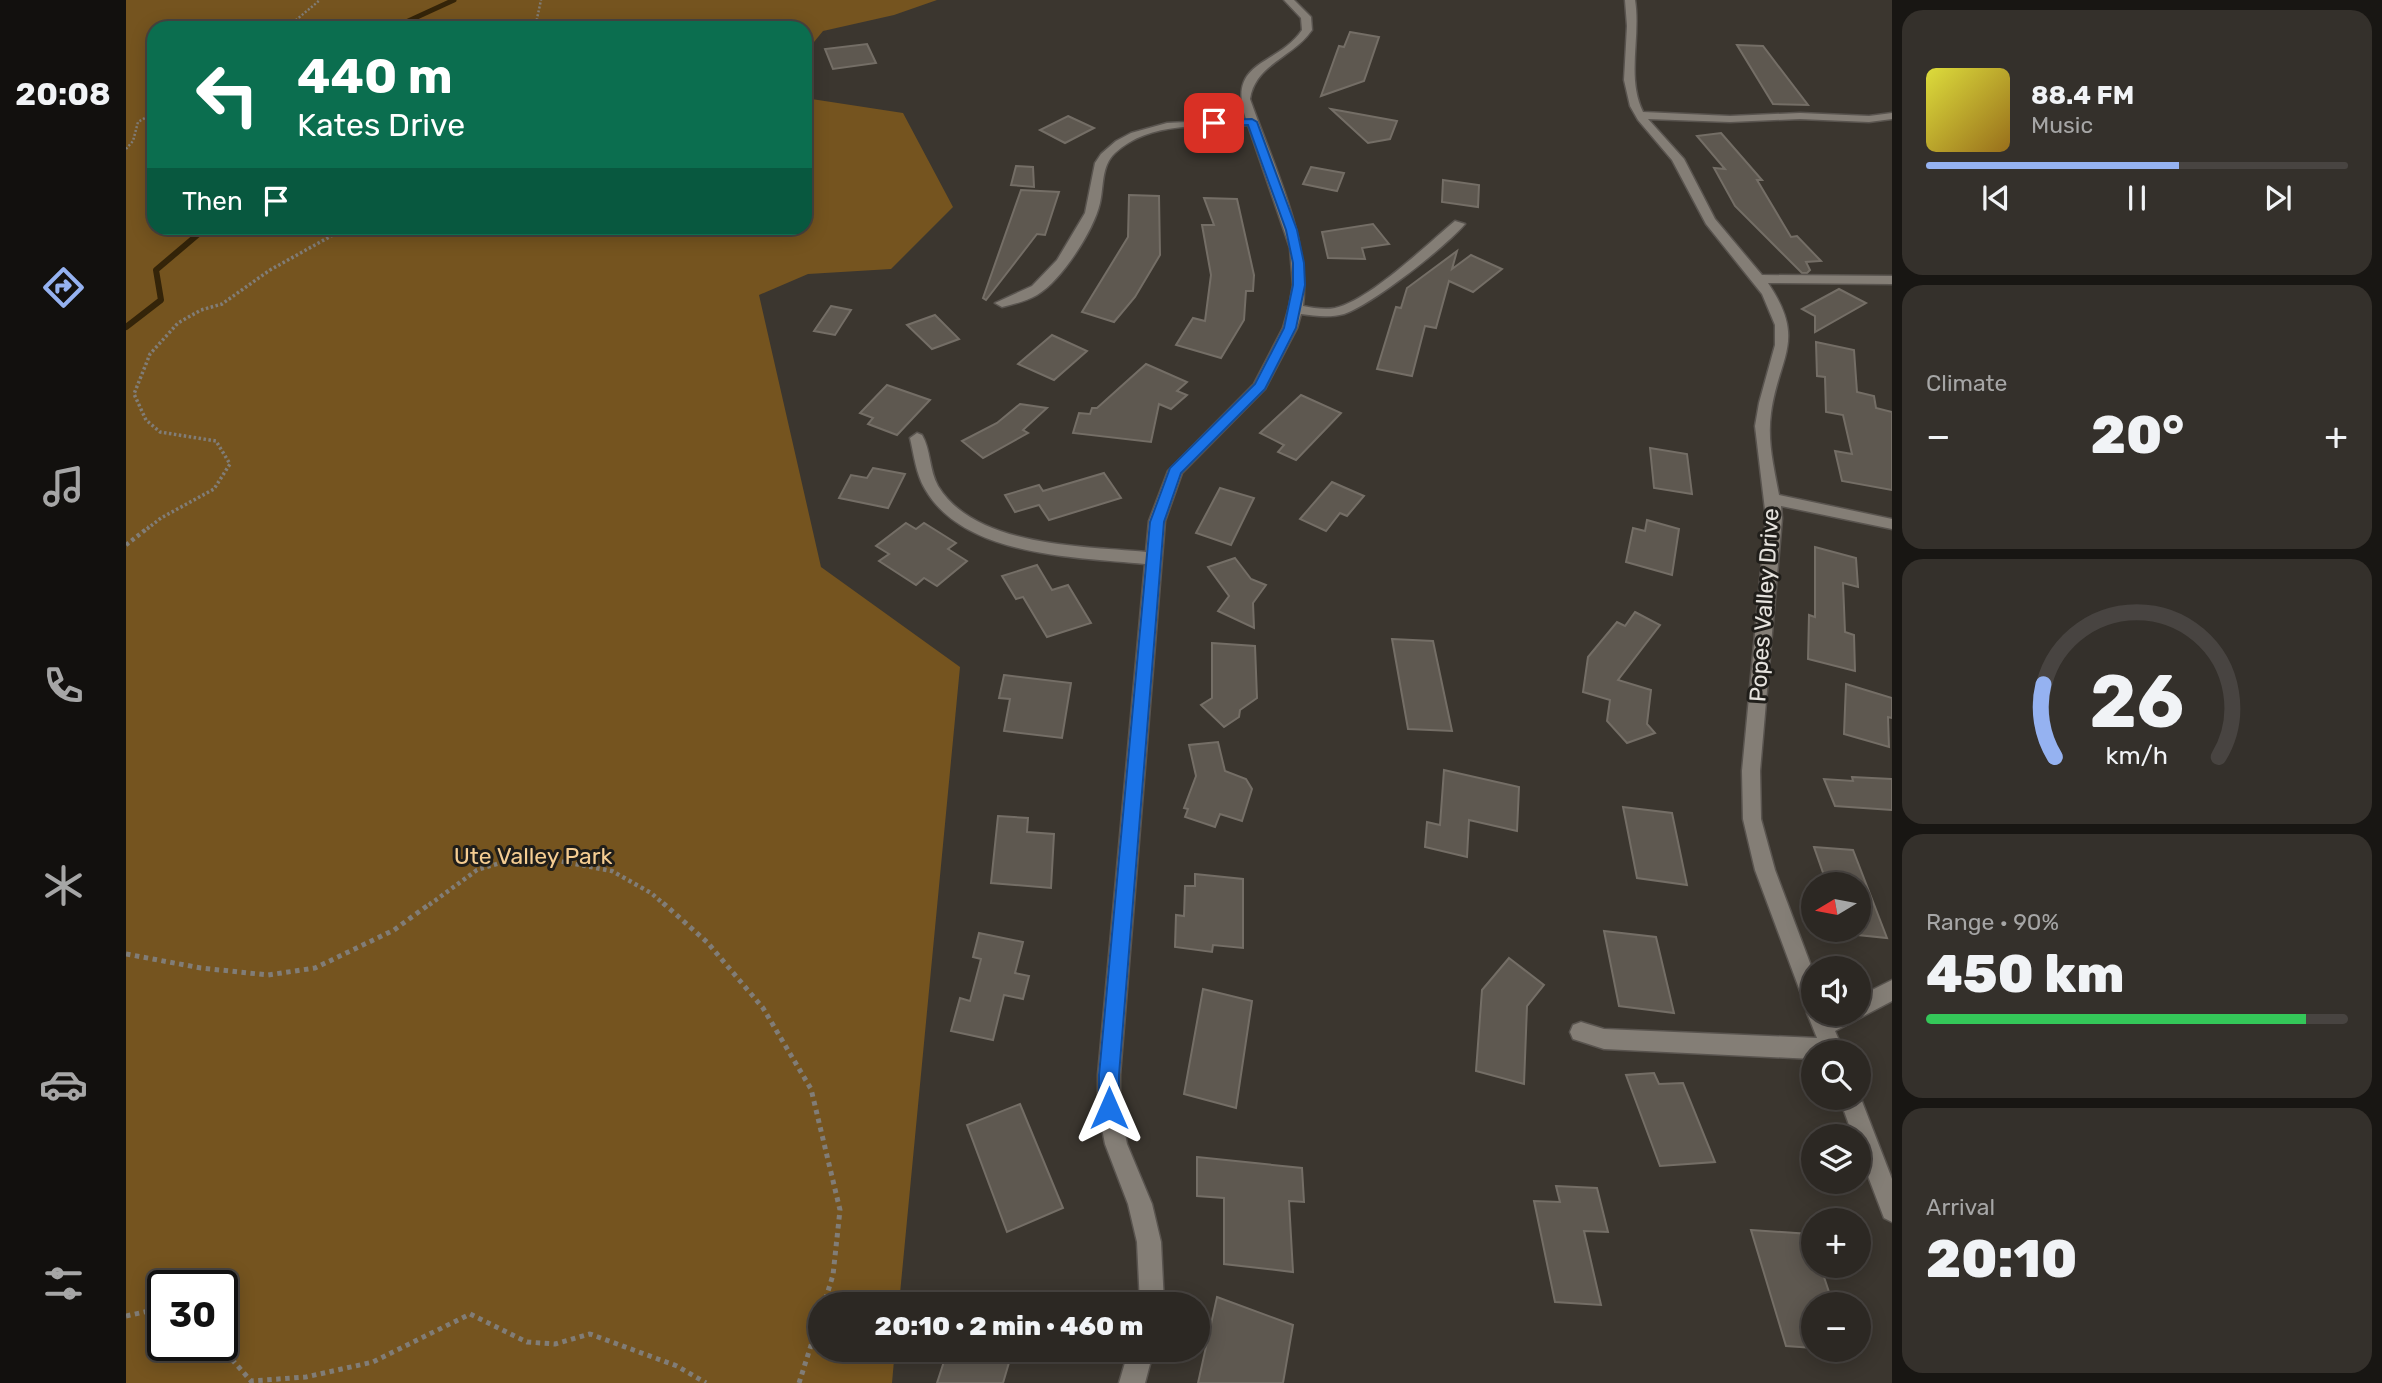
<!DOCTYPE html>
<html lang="en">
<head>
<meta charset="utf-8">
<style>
  body { margin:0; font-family:Rubik,sans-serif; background:#34302b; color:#f1f3f6; height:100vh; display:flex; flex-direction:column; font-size:26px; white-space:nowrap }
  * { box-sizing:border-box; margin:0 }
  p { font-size:23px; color:#a6a6a6 }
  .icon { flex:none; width:38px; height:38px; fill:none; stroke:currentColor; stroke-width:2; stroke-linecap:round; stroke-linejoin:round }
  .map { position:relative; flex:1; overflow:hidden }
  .panel { display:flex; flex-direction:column; gap:10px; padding:10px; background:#181613; width:490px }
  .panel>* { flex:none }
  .guide { position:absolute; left:21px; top:21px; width:665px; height:214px; border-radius:21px; box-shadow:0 4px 18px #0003,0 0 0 2px #484441; background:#0b6e4f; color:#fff; overflow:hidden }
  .needle { width:46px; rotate:260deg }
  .tools { position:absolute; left:1675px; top:872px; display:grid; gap:14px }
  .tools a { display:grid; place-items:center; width:70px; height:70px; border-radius:50%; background:#2c2823; box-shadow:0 4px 18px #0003,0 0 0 2px #484441; font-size:35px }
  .speed { position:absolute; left:21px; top:1270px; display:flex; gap:14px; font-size:35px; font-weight:700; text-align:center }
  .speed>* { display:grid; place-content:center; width:91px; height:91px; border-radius:50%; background:#2c2823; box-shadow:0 4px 18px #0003,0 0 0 2px #484441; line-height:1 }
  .speed .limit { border:4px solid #111; border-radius:10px; background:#fff; color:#111 }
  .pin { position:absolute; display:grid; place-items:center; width:60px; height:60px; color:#fff; margin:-30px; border-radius:14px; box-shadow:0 4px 10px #0006 }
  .me { position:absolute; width:77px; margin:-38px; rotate:0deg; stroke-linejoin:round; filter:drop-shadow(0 0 5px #0008) }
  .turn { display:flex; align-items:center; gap:24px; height:147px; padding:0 35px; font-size:32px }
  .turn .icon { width:91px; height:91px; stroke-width:2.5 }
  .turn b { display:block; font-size:49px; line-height:60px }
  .then { display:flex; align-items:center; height:66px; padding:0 35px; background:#0003; gap:14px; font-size:26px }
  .big { font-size:52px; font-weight:800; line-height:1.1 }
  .panel .tile { flex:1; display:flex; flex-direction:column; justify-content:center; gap:10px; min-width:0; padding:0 24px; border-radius:21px; background:#34302b }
  .panel .dial { align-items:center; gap:0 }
  .dial svg { height:182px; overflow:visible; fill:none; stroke:#484441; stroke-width:7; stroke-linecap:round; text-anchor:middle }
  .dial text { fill:#f1f3f6; stroke:none }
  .song { display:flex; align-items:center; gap:21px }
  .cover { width:84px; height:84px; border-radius:10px; background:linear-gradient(135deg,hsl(60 70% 55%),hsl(40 70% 35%)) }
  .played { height:7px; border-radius:4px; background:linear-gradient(90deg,#95b2f1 60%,#484441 60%) }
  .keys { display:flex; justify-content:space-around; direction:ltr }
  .heat { display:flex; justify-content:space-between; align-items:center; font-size:38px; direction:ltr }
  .charge { height:10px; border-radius:5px; background:linear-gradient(90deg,#34c759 90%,#484441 0) }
  .trip { position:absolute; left:682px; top:1292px; width:402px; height:70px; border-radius:35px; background:#2c2823; box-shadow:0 4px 18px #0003,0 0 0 2px #484441; font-weight:800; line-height:70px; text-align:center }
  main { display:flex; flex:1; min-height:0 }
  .tabs { display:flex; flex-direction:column; width:126px; justify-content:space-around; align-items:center; background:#12100e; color:#a6a6a6 }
  .tabs .icon { width:49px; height:49px }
  .tabs .selected { color:#95b2f1 }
  .tabs b { font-size:32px; color:#f1f3f6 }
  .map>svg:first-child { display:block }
</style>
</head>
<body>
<main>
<nav class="tabs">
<b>20:08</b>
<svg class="icon selected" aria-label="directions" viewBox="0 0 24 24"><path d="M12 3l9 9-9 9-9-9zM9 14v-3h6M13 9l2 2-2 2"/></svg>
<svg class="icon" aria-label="music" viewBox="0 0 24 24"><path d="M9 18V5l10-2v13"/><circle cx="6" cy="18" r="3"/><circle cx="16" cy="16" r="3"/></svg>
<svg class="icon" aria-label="phone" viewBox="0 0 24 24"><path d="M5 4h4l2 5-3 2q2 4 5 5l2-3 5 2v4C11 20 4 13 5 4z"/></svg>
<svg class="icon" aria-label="climate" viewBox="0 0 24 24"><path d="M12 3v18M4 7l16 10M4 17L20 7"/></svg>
<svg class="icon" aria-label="car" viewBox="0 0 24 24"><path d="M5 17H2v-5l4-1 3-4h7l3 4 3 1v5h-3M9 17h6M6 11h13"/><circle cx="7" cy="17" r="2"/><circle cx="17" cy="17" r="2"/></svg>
<svg class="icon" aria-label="filters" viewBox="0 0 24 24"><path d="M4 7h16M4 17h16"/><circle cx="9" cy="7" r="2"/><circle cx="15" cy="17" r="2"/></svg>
</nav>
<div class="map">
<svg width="1766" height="1383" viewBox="0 0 1766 1383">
  <rect width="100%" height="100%" fill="#3b362f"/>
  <path fill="#75541f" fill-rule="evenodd" d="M0,0H811L768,15L697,31L679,53V28H28V228H679V98L777,113L827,207L765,269L682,274L633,295L695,567L834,667L773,1304H695V1349H769L766,1383H0ZM37,1286H96V1346H37Z"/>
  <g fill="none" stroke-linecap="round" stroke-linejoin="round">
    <g stroke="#342409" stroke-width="5">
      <path d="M267,28L328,0"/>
      <path d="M74,233L80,228"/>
    </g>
    <path stroke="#342409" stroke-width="6" d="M0,327L35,300L30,270L76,231"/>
  </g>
  <g fill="#5e5850" stroke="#746e66" stroke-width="2">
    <path d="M1224,32L1253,37L1238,81L1195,96L1213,46L1218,47Z"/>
    <path d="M741,44L750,63L707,69L699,49Z"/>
    <path d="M1611,45L1637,46L1682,105L1647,104Z"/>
    <path d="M1205,109L1271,121L1264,139L1242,143Z"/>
    <path d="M942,116L968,128L939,143L914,130Z"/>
    <path d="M1595,133L1636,180H1631L1665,237L1671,236L1695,261L1680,262L1684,270L1681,273H1676L1609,206L1588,168L1599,169L1571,136Z"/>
    <path d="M890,166L907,167L908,187L885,185Z"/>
    <path d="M1185,167L1218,173L1211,191L1177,184Z"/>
    <path d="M1317,180L1353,185L1352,207L1316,202Z"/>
    <path d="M895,190L933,192L919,235L911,234L860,300L857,298Z"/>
    <path d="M1003,195L1033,196L1034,255L1009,297L988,322L956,312L1002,237Z"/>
    <path d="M1078,198L1111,199L1128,275L1127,291H1120L1118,320L1095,358L1050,345L1067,318L1079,321L1085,275L1076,225H1088Z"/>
    <path d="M1247,224L1263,244L1236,248L1239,259L1202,258L1196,232Z"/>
    <path d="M1331,251L1326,269L1345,255L1376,269L1347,292L1323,281L1310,328L1299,326L1286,376L1251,369L1270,307L1275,308L1281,288Z"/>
    <path d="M1713,289L1740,303L1689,332V316L1676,309Z"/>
    <path d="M705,306L725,310L709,335L688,331Z"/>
    <path d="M809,315L833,339L806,349L781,325Z"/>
    <path d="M926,335L961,351L928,380L892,364Z"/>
    <path d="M1690,342L1728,350L1731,392L1748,396L1750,408L1766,412V490L1716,481L1709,451L1726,454L1717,415L1700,412L1699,377L1691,376Z"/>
    <path d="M1020,364L1061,382L1051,391L1061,395L1045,409L1033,404L1025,442L947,433L953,413L964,414L966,408H971Z"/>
    <path d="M761,385L804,400L771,435L742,424L747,418L734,413Z"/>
    <path d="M1175,395L1215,413L1170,460L1152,452L1158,445L1134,433Z"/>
    <path d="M894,404L921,408L897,430L902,433L857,458L836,441L871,423Z"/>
    <path d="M1524,448L1561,454L1566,494L1528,488Z"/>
    <path d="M747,468L779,474L762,508L713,498L725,475L741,478Z"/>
    <path d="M978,473L995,498L923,520L913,505L889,512L879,495L913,485L917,491Z"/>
    <path d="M1206,482L1238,496L1221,516L1214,513L1200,531L1174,519Z"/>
    <path d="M1094,488L1128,498L1105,545L1070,533Z"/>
    <path d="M1521,520L1553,529L1546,575L1500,562L1507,528L1519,531Z"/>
    <path d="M780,523L790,529L798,523L830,543L822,549L841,561L811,586L798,578L790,585L753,561L763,554L750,546Z"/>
    <path d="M1689,547L1730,558L1732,587L1717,583L1719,632L1728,635L1729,671L1682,659L1683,615L1689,617Z"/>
    <path d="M1109,558L1125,579L1140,585L1127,603L1128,628L1092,611L1103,596L1082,567Z"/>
    <path d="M911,565L926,590L942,585L965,623L921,637L897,597L890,599L876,576Z"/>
    <path d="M1509,612L1534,625L1492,680L1525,690L1521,724L1529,733L1501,743L1481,721L1484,700L1457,692L1462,657L1491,622L1499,626Z"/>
    <path d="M1266,639L1307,641L1326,731L1282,729Z"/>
    <path d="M1086,643L1129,646L1131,698L1114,710L1113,717L1098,727L1075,705L1086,698Z"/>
    <path d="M878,675L945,683L936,738L878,731L884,699L873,698Z"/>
    <path d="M1720,684L1766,698V718L1762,717L1763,747L1718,734Z"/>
    <path d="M1092,742L1099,771L1120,779L1126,789L1116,821L1094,814L1089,827L1059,817L1062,809L1058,808L1070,776L1063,745Z"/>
    <path d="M1318,770L1393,787L1391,831L1343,820L1341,857L1299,847L1301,822L1314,825Z"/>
    <path d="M1726,777L1766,779V810L1709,806L1698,779L1727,781Z"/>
    <path d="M1497,807L1546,813L1561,885L1511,878Z"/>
    <path d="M872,816L902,818L901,832L928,834L925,888L865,883Z"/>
    <path d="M1688,847L1727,850L1761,938L1732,935V884H1701Z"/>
    <path d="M1069,874L1117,879V948L1087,945L1086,952L1049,947L1050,915L1058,916L1059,886H1069Z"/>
    <path d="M1478,931L1530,937L1548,1013L1493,1006Z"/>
    <path d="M853,933L897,942L889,973L903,976L897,999L878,995L867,1040L825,1031L834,998L844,1001L855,959L847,957Z"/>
    <path d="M1383,958L1418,985L1401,1006L1398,1084L1350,1071L1356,990Z"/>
    <path d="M1077,989L1126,1001L1110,1108L1058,1094Z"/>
    <path d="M1528,1073L1533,1084L1557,1083L1589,1162L1534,1166L1500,1075Z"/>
    <path d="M894,1104L937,1208L881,1232L841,1125Z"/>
    <path d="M1071,1157L1176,1168L1178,1202L1163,1201L1167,1272L1098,1264V1198L1071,1196Z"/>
    <path d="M1430,1186L1471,1188L1482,1232L1458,1231L1475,1305L1429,1302L1408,1201L1434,1202Z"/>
    <path d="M1625,1230L1684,1234L1687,1265H1694L1707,1304H1687V1348L1660,1346Z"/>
    <path d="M1091,1297L1167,1325L1157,1383H1072Z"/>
    <path d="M822,1349H887L877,1383H811Z"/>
  </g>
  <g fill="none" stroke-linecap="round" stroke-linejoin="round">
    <g stroke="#59544f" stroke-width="3">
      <g id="minor">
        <path d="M1158,0H1168L1185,17L1186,30C1168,57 1129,64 1124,99C1146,162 1185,240 1177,306C1187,308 1199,310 1209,308C1244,300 1300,245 1329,221L1339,224C1318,248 1247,304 1218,314C1204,318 1189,316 1175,314L1171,328L1139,389L1056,473L1039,521L994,1075V1108L1001,1144L1026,1204L1035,1242L1038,1304H1014L1011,1242L1002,1204L979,1144L972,1108V1075L1019,564C950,557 838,557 799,489C790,474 788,455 784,438L791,433L796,435C805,450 803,470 812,486C849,547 957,546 1020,552L1023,521L1042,471L1128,384L1157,328L1163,307L1167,285L1164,248L1122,125C1080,126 1023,121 989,153C975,166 978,186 974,203C968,230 936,280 911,295C901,301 888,304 876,307L869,303L906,286L931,260L959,213L969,163L975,154L990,141L1005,133L1041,123L1120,119C1100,59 1151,67 1176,30L1175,18Z"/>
        <path d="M1499,0H1509C1515,37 1500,77 1517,112L1604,116L1674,113L1743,116L1766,113V119L1743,122L1674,119L1604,122L1522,119L1558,159L1589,219L1636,275L1766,276V284L1642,283C1681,341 1653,355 1645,413C1641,441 1648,468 1653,495L1766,519V529L1655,506L1656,518L1634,771L1635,819L1649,870L1687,971V1013H1732V997L1766,980V1001L1709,1031L1718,1052H1687V1059L1478,1049L1447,1039L1444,1032L1447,1025L1455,1022L1478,1029L1691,1038L1681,1013L1684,1008L1680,1006L1677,999L1629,870L1617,819L1616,771L1640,518L1629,426L1633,403L1649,345V325L1636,294L1580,224L1546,160L1512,120L1504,106L1498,80L1501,26Z"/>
        <path d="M1732,1091L1766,1179V1222L1758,1218L1732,1150V1136H1727L1713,1097H1732Z"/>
        <path d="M1003,1349H1028L1019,1383H993Z"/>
      </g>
    </g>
    <g stroke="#817d77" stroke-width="2.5" stroke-dasharray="2 2" stroke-linecap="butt">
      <path d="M139,28L149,23L170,20L194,0"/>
      <path d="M409,28L415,0"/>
      <path d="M0,149L7,141L12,122L28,113"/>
      <path d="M211,233L220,228"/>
    </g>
    <path stroke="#817d77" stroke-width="3.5" stroke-dasharray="2.5 2.5" stroke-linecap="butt" d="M21,529L35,518L88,489L104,464L90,441L34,432L20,420L8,394L24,354L52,323L75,310L96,304L144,270L214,231"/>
    <g stroke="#817d77" stroke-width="4.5" stroke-dasharray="3.5 3.5" stroke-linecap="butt">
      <path d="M0,545L23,527"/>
      <path d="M303,905L351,870L401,855L486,871L525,893L539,905"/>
    </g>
    <g stroke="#817d77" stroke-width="5" stroke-dasharray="4.5 4.5" stroke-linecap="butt">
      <path d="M537,903L581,942L637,1008L685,1089L714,1210L707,1275L698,1304"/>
      <path d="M0,954L75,968L142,975L189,968L268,930L305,903"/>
      <path d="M0,1316L23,1311L37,1313"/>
      <path d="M94,1346L125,1381L180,1377L247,1362L344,1314L401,1342L429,1344L464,1334L551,1366L580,1383"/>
      <path d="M673,1383L695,1314"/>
    </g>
    <use href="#minor" fill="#847e76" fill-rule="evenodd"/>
  </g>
  <path fill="#1a73e8" stroke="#114b97" stroke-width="2" d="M1126,119L1131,122L1171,230L1178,263L1179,285L1170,328L1139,389L1055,473L1038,522L993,1075V1108L990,1115L983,1118L976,1115L973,1108V1075L1024,522L1044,468L1129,384L1158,328L1167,285V263L1160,230L1122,125L1088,126L1083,123L1088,120Z"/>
  <g text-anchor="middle" stroke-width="6" stroke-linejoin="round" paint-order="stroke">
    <g font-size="23" fill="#e6e3de" stroke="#201e1a">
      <text transform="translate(1638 605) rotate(-86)" y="8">Popes Valley Drive</text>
    </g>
    <g font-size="23" fill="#f5cd92" stroke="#201e1a">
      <text x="407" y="864">Ute Valley Park</text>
    </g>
  </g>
</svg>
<div class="tools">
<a><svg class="needle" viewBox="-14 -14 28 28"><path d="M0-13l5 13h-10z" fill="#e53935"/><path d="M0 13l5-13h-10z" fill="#a6a6a6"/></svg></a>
<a><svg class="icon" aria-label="sound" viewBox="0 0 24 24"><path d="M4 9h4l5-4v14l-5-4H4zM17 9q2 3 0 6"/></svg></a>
<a><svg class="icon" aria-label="search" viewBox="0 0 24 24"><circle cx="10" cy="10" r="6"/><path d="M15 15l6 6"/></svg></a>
<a><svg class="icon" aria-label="layers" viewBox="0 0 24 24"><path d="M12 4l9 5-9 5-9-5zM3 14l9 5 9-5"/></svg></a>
<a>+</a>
<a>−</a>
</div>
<div class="speed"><div class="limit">30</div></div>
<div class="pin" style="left:1088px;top:123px;background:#d93025"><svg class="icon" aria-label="arrive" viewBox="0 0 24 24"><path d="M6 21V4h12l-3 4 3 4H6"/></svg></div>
<svg class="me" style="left:983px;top:1108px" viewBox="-20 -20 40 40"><path d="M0-17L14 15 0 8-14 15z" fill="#1a73e8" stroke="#fff" stroke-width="4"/></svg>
<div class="trip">20:10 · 2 min · 460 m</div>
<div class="guide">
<div class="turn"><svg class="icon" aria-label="left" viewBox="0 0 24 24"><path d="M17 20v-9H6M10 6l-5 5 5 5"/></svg><div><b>440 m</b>Kates Drive</div></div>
<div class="then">Then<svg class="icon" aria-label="arrive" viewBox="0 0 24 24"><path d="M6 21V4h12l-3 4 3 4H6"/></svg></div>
</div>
</div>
<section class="panel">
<div class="tile">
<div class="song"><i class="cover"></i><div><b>88.4 FM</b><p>Music</p></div></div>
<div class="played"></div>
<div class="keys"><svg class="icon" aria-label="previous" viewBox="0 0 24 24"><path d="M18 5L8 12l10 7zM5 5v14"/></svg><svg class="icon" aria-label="pause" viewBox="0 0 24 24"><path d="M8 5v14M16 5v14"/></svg><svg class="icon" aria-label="next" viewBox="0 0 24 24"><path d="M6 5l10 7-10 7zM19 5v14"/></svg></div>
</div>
<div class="tile"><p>Climate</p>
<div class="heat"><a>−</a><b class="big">20°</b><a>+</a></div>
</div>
<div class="tile dial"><svg viewBox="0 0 100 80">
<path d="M14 69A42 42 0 1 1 86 69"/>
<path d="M14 69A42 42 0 0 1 9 37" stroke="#95b2f1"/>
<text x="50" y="56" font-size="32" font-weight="700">26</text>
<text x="50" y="72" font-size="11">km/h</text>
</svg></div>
<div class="tile"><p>Range · 90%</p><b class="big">450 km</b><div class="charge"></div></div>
<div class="tile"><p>Arrival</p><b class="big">20:10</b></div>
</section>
</main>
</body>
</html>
